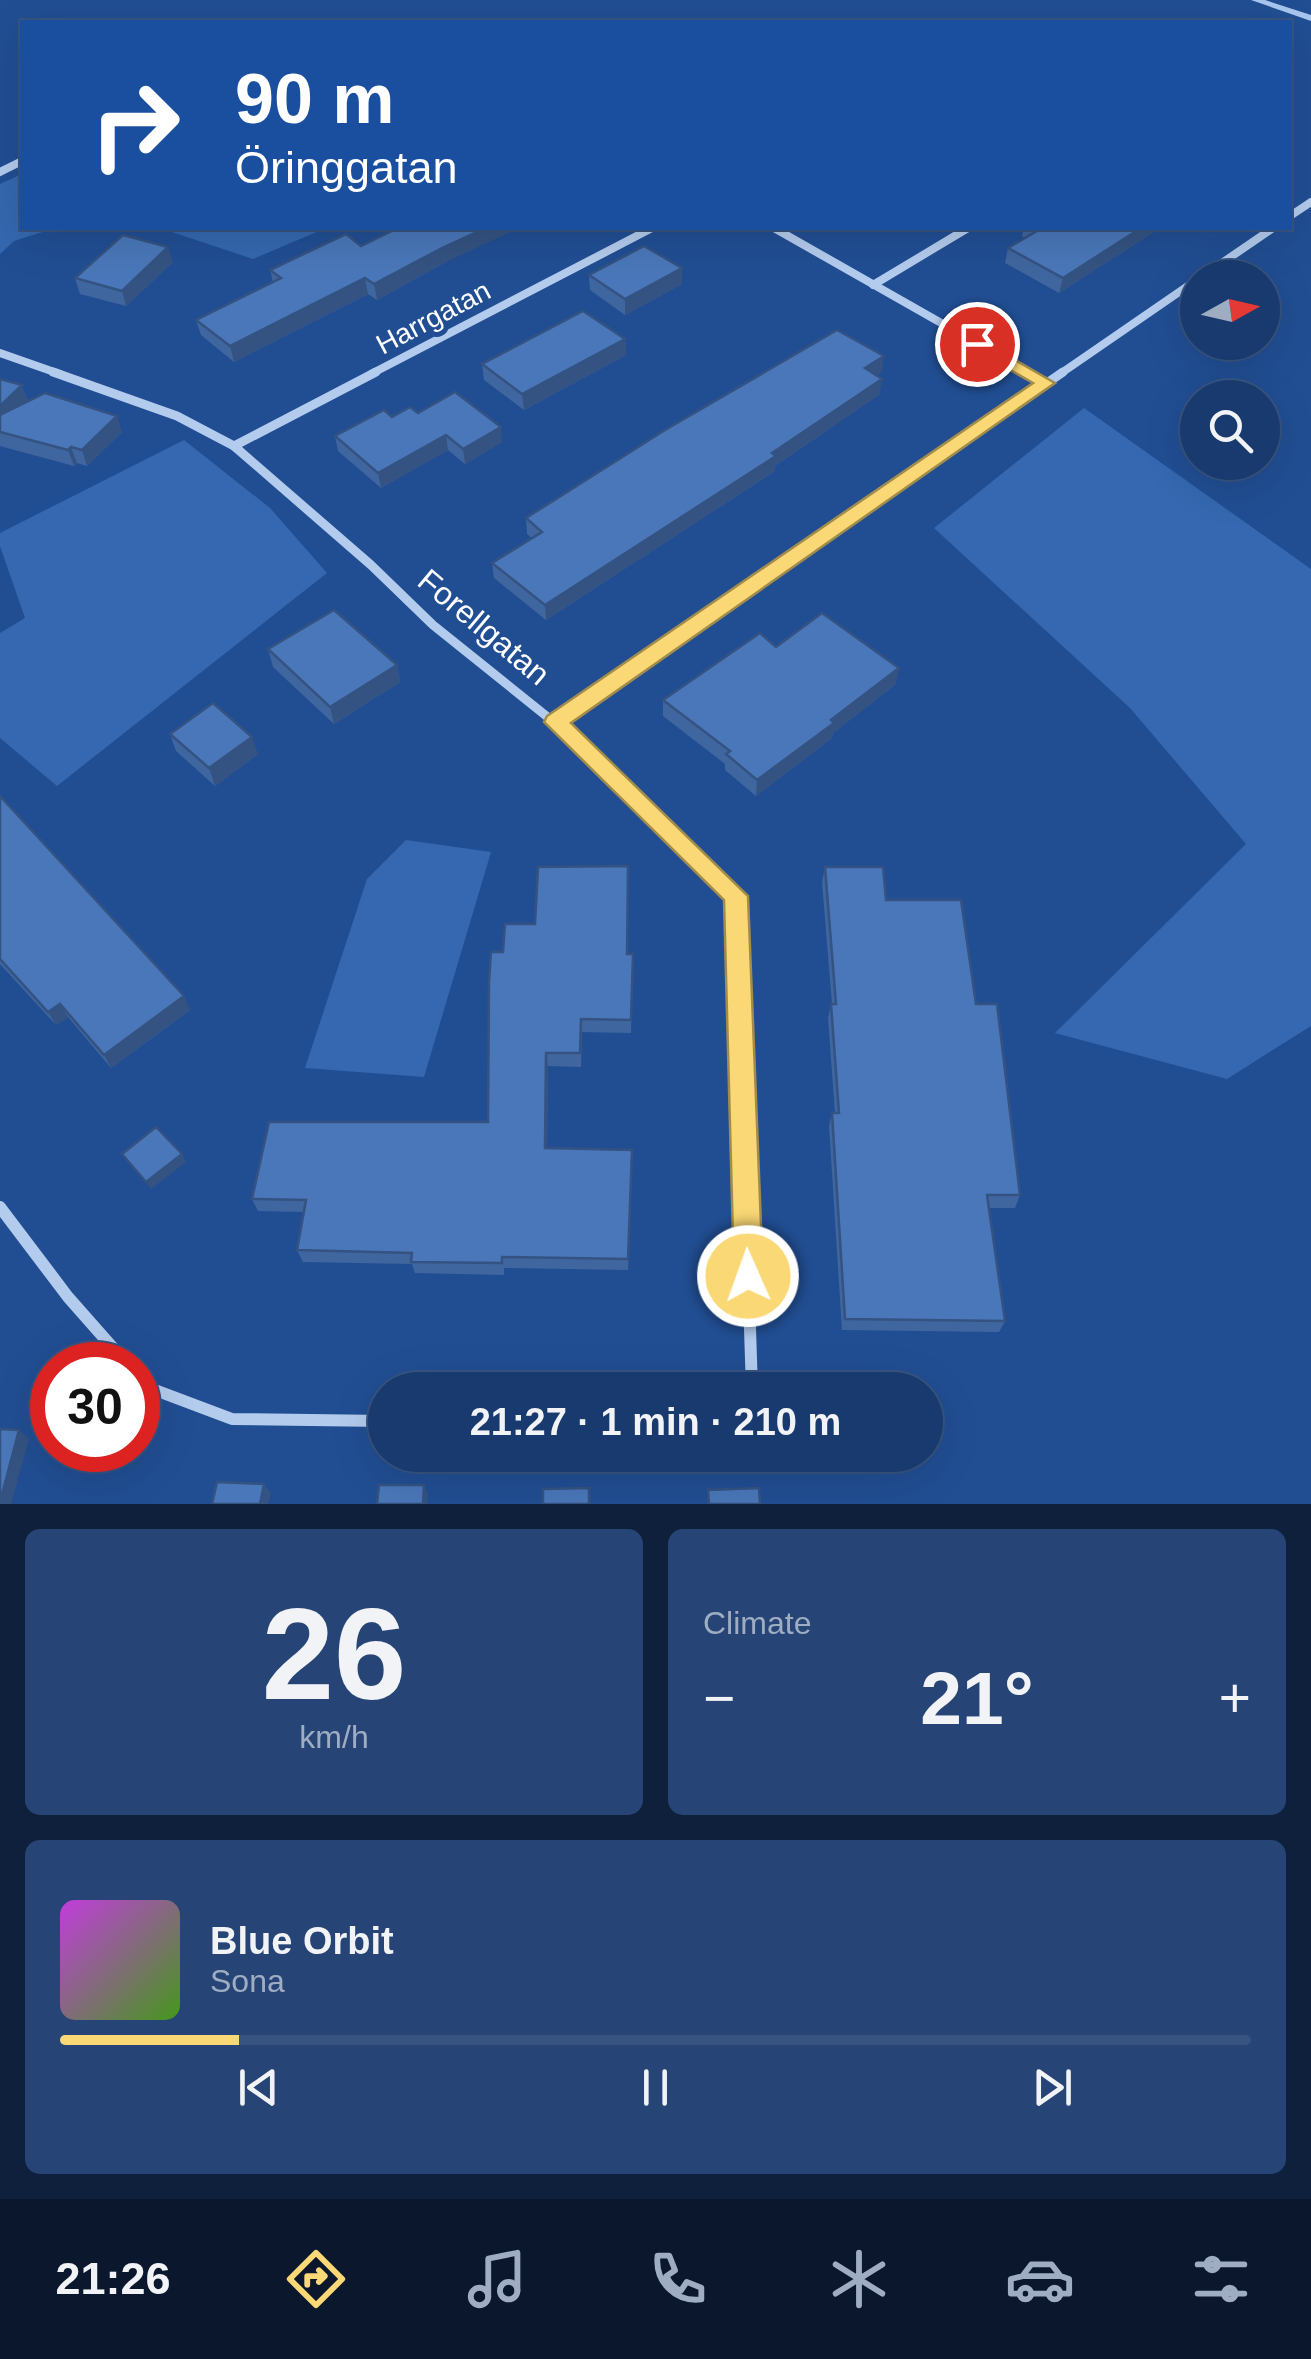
<!DOCTYPE html>
<html lang="en">
<head>
<meta charset="utf-8">
<style>
  body { margin:0; font-family:Arial,sans-serif; background:#264576; color:#f1f3f6; height:100vh; display:flex; flex-direction:column; font-size:38px; white-space:nowrap }
  * { box-sizing:border-box; margin:0 }
  p { font-size:32px; color:#9fadc2 }
  .icon { flex:none; width:55px; height:55px; fill:none; stroke:currentColor; stroke-width:2; stroke-linecap:round; stroke-linejoin:round }
  .map { position:relative; height:1504px; overflow:hidden }
  .panel { display:flex; flex-direction:column; gap:25px; padding:25px; background:#0e203c; flex:1 }
  .panel>* { flex:none }
  .top-card { position:absolute; left:20px; top:20px; width:1272px; height:210px; border-radius:0px; box-shadow:0 10px 40px #0002,0 0 0 2px #375481; background:#1a4fa0; color:#fff; overflow:hidden }
  .needle { width:65px; rotate:82deg }
  .buttons { position:absolute; left:1180px; top:260px; display:grid; gap:20px }
  .buttons a { display:grid; place-items:center; width:100px; height:100px; border-radius:50%; background:#193a6e; box-shadow:0 10px 40px #0002,0 0 0 2px #375481; font-size:50px }
  .speed { position:absolute; left:30px; top:1342px; display:flex; gap:20px; font-size:50px; font-weight:700; text-align:center }
  .speed>* { display:grid; place-content:center; width:130px; height:130px; border-radius:50%; background:#193a6e; box-shadow:0 10px 40px #0002,0 0 0 2px #375481; line-height:1 }
  .speed .limit { border:15px solid #d22; background:#fff; color:#111 }
  .pin { position:absolute; display:grid; place-items:center; width:85px; height:85px; color:#fff; margin:-42px; border:5px solid #fff; border-radius:50%; box-shadow:0 2px 10px #0007 }
  .me { position:absolute; width:110px; margin:-55px; rotate:358deg; stroke-linejoin:round; filter:drop-shadow(0 0 8px #0008) }
  .turn { display:flex; align-items:center; gap:35px; height:210px; padding:0 50px; font-size:45px }
  .turn .icon { width:130px; height:130px; stroke-width:2.5 }
  .turn b { display:block; font-size:70px; line-height:85px }
  .big { font-size:75px; font-weight:700; line-height:1.1 }
  .panel .tile { flex:1; display:flex; flex-direction:column; justify-content:center; gap:15px; min-width:0; padding:0 35px; border-radius:15px; background:#264576 }
  .panel .dial { align-items:center; gap:0 }
  .dial b { font-size:130px; line-height:1 }
  .song { display:flex; align-items:center; gap:30px }
  .cover { width:120px; height:120px; border-radius:15px; background:linear-gradient(135deg,hsl(290 70% 55%),hsl(100 70% 35%)) }
  .played { height:10px; border-radius:5px; background:linear-gradient(90deg,#fad875 15%,#375481 15%) }
  .keys { display:flex; justify-content:space-around; direction:ltr }
  .heat { display:flex; justify-content:space-between; align-items:center; font-size:55px; direction:ltr }
  .panel .tiles { flex:1; display:grid; gap:25px; grid-template-columns:1fr 1fr }
  .tile:last-child { grid-column:span 2 }
  .trip { position:absolute; left:368px; top:1372px; width:575px; height:100px; border-radius:50px; background:#193a6e; box-shadow:0 10px 40px #0002,0 0 0 2px #375481; font-weight:700; line-height:100px; text-align:center }
  .menu { display:flex; height:160px; justify-content:space-around; align-items:center; background:#0a172c; color:#9fadc2 }
  .menu .icon { width:70px; height:70px }
  .menu .current { color:#fad875 }
  .menu b { font-size:45px; color:#f1f3f6 }
  .map>svg:first-child { display:block }
</style>
</head>
<body>
<div class="map">
<svg width="1311" height="1504" viewBox="0 0 1311 1504">
  <rect width="100%" height="100%" fill="#214e93"/>
  <g fill="#3568b0">
    <path d="M22,174V228H55L14,241L0,254V184Z"/>
    <path d="M160,228H326L253,259Z"/>
    <path d="M1084,408L1311,569V1026L1227,1079L1055,1033L1246,844L1130,708L934,528Z"/>
    <path d="M184,440L270,508L327,573L57,786L0,738V633L25,618L0,546V533Z"/>
    <path d="M406,840L491,852L424,1077L305,1068L367,879Z"/>
  </g>
  <g fill="none" stroke-linecap="round" stroke-linejoin="round">
    <path fill="#a7c6ee" fill-rule="evenodd" d="M1251,0H1265L1311,15V21Z"/>
    <g stroke="#b3cbed" stroke-width="8">
      <path d="M0,172L22,161"/>
      <path d="M1290,216L1311,202"/>
      <path d="M774,228L1031,374"/>
      <path d="M1200,278L1273,228"/>
      <path d="M873,285L968,228"/>
      <path d="M0,353L60,374"/>
      <path d="M371,374L652,228"/>
      <path d="M1060,374L1198,279"/>
    </g>
    <g stroke="#b3cbed" stroke-width="9">
      <path d="M53,372L177,416L234,446L371,565L433,625L555,723L702,864"/>
      <path d="M1026,372L1046,383"/>
      <path d="M234,446L376,372"/>
      <path d="M555,723L1063,372"/>
    </g>
    <g stroke="#b3cbed" stroke-width="12">
      <path d="M700,861L736,896L752,1390"/>
      <path d="M0,1207L68,1297L128,1365"/>
      <path d="M138,1376L147,1387L232,1419L385,1421"/>
    </g>
  </g>
  <g fill="#40669f">
    <path d="M1024,228H1160L1059,293L1005,263L1008,248L1025,238L1022,236Z"/>
    <path d="M361,246L446,262L377,300L368,294L234,362L201,335L196,320L273,282L270,270Z"/>
    <path d="M173,262L126,306L80,294L75,278Z"/>
    <path d="M682,268V284L625,315L590,290L589,275Z"/>
    <path d="M625,339L626,355L524,410L484,380L482,364Z"/>
    <path d="M882,372L876,375L880,394L775,466V471L546,620L494,578L492,563L532,538L527,534L526,518Z"/>
    <path d="M0,379L28,401L122,432L87,466L77,463L74,466L0,446Z"/>
    <path d="M418,413L502,442L465,464L448,450L381,488L338,451L335,436L392,417Z"/>
    <path d="M776,647L896,684L833,733L832,738L756,796L725,770V764L663,716V700Z"/>
    <path d="M268,649L397,665L400,682L334,724L273,667Z"/>
    <path d="M170,734L258,754L215,786L176,751Z"/>
    <path d="M0,796L190,1010L111,1068L68,1017L56,1025L0,964Z"/>
    <path d="M825,867L886,900L976,1004L1020,1195L1015,1208H989L1005,1321L999,1332L842,1330L829,1126L832,1113H835L828,1018L831,1004H832L822,882Z"/>
    <path d="M628,954H633L631,1033L582,1032L581,1067L548,1066L547,1148L632,1162L628,1270L504,1268V1275L415,1273L412,1264L303,1262L297,1250L304,1212L258,1211L252,1199L488,1122Z"/>
  </g>
  <g fill="#345382">
    <path d="M486,228H519L446,262L377,300L374,284L444,247Z"/>
    <path d="M1141,228H1160L1059,293L1063,278Z"/>
    <path d="M168,247L173,262L126,306L122,291Z"/>
    <path d="M682,268V284L625,315V299Z"/>
    <path d="M365,278L368,294L234,362L230,346Z"/>
    <path d="M625,339L626,355L524,410L522,394Z"/>
    <path d="M884,356L882,372L863,384L865,368Z"/>
    <path d="M882,379L880,394L775,466V471L546,620L545,605Z"/>
    <path d="M22,385L28,401L0,428V406Z"/>
    <path d="M117,416L122,432L87,466L82,450Z"/>
    <path d="M501,427L502,442L465,464L463,449Z"/>
    <path d="M446,435L448,450L381,488L378,473Z"/>
    <path d="M71,447L77,463L74,466L68,450Z"/>
    <path d="M397,665L400,682L334,724L330,707Z"/>
    <path d="M899,668L896,684L833,733L832,738L756,796L757,780Z"/>
    <path d="M252,737L258,754L215,786L209,768Z"/>
    <path d="M184,996L190,1010L111,1068L104,1055Z"/>
    <path d="M60,1004L68,1017L56,1025L48,1012Z"/>
    <path d="M546,1053L548,1066L547,1160L545,1148Z"/>
    <path d="M182,1154L186,1162L151,1189L146,1182Z"/>
    <path d="M19,1430L29,1439L11,1504H0Z"/>
    <path d="M264,1484L271,1493L268,1504H260Z"/>
    <path d="M424,1485L428,1494L427,1504H423Z"/>
  </g>
  <g fill="#4a77b9" stroke="#345382" stroke-width="2.5">
    <path d="M398,228H486L444,247L374,284L365,278L230,346L196,320L281,278L270,270L346,234L361,246Z"/>
    <path d="M1038,228H1141L1063,278L1008,248L1040,229Z"/>
    <path d="M123,235L168,247L122,291L75,278Z"/>
    <path d="M644,246L682,268L625,299L589,275Z"/>
    <path d="M583,311L625,339L522,394L482,364Z"/>
    <path d="M837,330L884,356L865,368L882,379L772,453L776,456L545,605L492,563L542,532L526,518L665,430Z"/>
    <path d="M0,379L22,385L0,406Z"/>
    <path d="M455,392L501,427L463,449L446,435L378,473L335,436L384,410L392,417L410,407L418,413Z"/>
    <path d="M45,393L117,416L82,450L71,447L68,450L0,432V415Z"/>
    <path d="M334,610L397,665L330,707L268,649Z"/>
    <path d="M822,613L899,668L831,720L834,723L757,780L726,754L730,751L663,700L760,633L776,647Z"/>
    <path d="M213,703L252,737L209,768L170,734Z"/>
    <path d="M0,796L184,996L104,1055L60,1004L48,1012L0,959Z"/>
    <path d="M628,866L627,954H633L631,1020L581,1019L580,1053H546L545,1148L632,1150L628,1259L502,1257V1263L411,1262L412,1253L297,1250L306,1200L252,1199L269,1122H488L489,981L491,952H503L505,924H535L538,867Z"/>
    <path d="M825,867H883L886,900H961L976,1004H997L1020,1195H987L1005,1321L845,1319L832,1113H839L831,1004H836Z"/>
    <path d="M156,1127L182,1154L146,1182L122,1154Z"/>
    <path d="M0,1429L19,1430L0,1502Z"/>
    <path d="M217,1482L264,1484L260,1504H212Z"/>
    <path d="M379,1485H424L423,1504H377Z"/>
    <path d="M589,1488V1504H543V1489Z"/>
    <path d="M759,1488L760,1504H709L708,1490Z"/>
  </g>
  <path fill="#fad875" stroke="#a28c4c" stroke-width="2.5" d="M977,338L1055,383L571,723L748,896L763,1276L759,1286L748,1290L738,1286L734,1276L724,900L544,722L547,716L1033,383L970,347L968,344Z"/>
  <g text-anchor="middle" stroke-width="10" stroke-linejoin="round" paint-order="stroke">
    <g font-size="28" fill="#fff" stroke="#214e93">
      <text transform="translate(433 317) rotate(-28)" y="10">Harrgatan</text>
    </g>
    <g font-size="32" fill="#fff" stroke="#214e93">
      <text transform="translate(484 627) rotate(40)" y="11">Forellgatan</text>
    </g>
  </g>
</svg>
<div class="buttons">
<a><svg class="needle" viewBox="-14 -14 28 28"><path d="M0-13l5 13h-10z" fill="#e53935"/><path d="M0 13l5-13h-10z" fill="#9fadc2"/></svg></a>
<a><svg class="icon" aria-label="search" viewBox="0 0 24 24"><circle cx="10" cy="10" r="6"/><path d="M15 15l6 6"/></svg></a>
</div>
<div class="speed"><div class="limit">30</div></div>
<div class="pin" style="left:977px;top:344px;background:#d93025"><svg class="icon" aria-label="arrive" viewBox="0 0 24 24"><path d="M6 21V4h12l-3 4 3 4H6"/></svg></div>
<svg class="me" style="left:748px;top:1276px" viewBox="-20 -20 40 40"><circle r="17" fill="#fad875" stroke="#fff" stroke-width="3"/><path d="M0-11L8 9 0 5-8 9z" fill="#fff"/></svg>
<div class="trip">21:27 · 1 min · 210 m</div>
<div class="top-card">
<div class="turn"><svg class="icon" aria-label="right" viewBox="0 0 24 24"><path d="M7 20v-9h11M14 6l5 5-5 5"/></svg><div><b>90 m</b>Öringgatan</div></div>
</div>
</div>
<section class="panel">
<div class="tiles">
<div class="tile dial"><b>26</b><p>km/h</p></div>
<div class="tile"><p>Climate</p>
<div class="heat"><a>−</a><b class="big">21°</b><a>+</a></div>
</div>
<div class="tile">
<div class="song"><i class="cover"></i><div><b>Blue Orbit</b><p>Sona</p></div></div>
<div class="played"></div>
<div class="keys"><svg class="icon" aria-label="previous" viewBox="0 0 24 24"><path d="M18 5L8 12l10 7zM5 5v14"/></svg><svg class="icon" aria-label="pause" viewBox="0 0 24 24"><path d="M8 5v14M16 5v14"/></svg><svg class="icon" aria-label="next" viewBox="0 0 24 24"><path d="M6 5l10 7-10 7zM19 5v14"/></svg></div>
</div>
</div>
</section>
<nav class="menu">
<b>21:26</b>
<svg class="icon current" aria-label="directions" viewBox="0 0 24 24"><path d="M12 3l9 9-9 9-9-9zM9 14v-3h6M13 9l2 2-2 2"/></svg>
<svg class="icon" aria-label="music" viewBox="0 0 24 24"><path d="M9 18V5l10-2v13"/><circle cx="6" cy="18" r="3"/><circle cx="16" cy="16" r="3"/></svg>
<svg class="icon" aria-label="phone" viewBox="0 0 24 24"><path d="M5 4h4l2 5-3 2q2 4 5 5l2-3 5 2v4C11 20 4 13 5 4z"/></svg>
<svg class="icon" aria-label="climate" viewBox="0 0 24 24"><path d="M12 3v18M4 7l16 10M4 17L20 7"/></svg>
<svg class="icon" aria-label="car" viewBox="0 0 24 24"><path d="M5 17H2v-5l4-1 3-4h7l3 4 3 1v5h-3M9 17h6M6 11h13"/><circle cx="7" cy="17" r="2"/><circle cx="17" cy="17" r="2"/></svg>
<svg class="icon" aria-label="filters" viewBox="0 0 24 24"><path d="M4 7h16M4 17h16"/><circle cx="9" cy="7" r="2"/><circle cx="15" cy="17" r="2"/></svg>
</nav>
</body>
</html>
